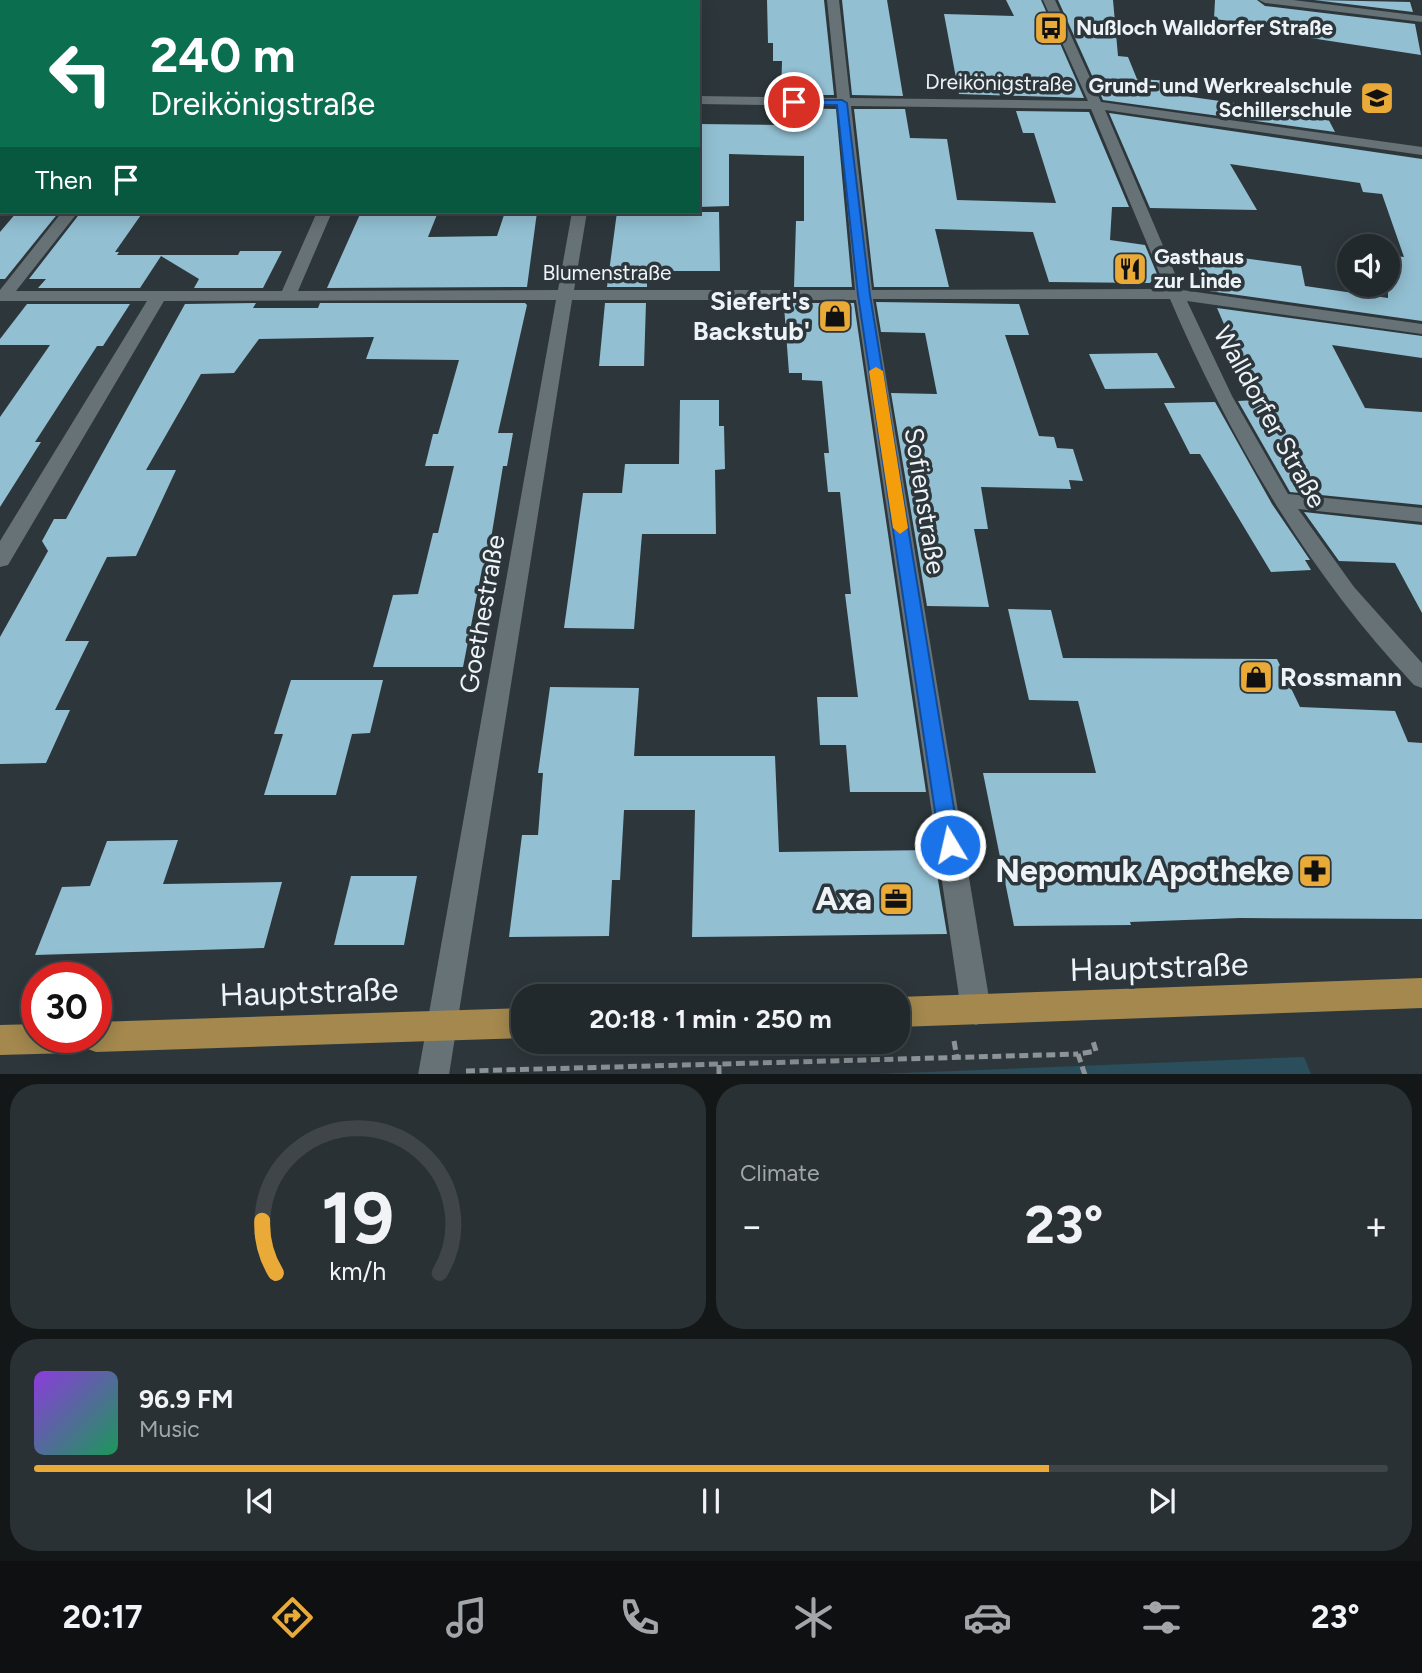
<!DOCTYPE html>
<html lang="en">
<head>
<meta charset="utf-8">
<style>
  body { margin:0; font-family:Figtree,sans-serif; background:#2a3134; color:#f1f3f6; height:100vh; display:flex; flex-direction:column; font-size:26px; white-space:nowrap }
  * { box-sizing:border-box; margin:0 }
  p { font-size:23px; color:#a2a6a9 }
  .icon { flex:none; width:38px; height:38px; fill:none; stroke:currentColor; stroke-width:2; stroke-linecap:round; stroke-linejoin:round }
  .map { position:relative; height:1074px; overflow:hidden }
  .panel { display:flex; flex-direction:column; gap:10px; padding:10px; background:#131718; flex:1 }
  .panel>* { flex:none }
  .banner { position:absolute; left:0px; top:0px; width:700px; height:214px; box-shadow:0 4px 18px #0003,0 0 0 2px #3f4548; background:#0b6e4f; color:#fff; overflow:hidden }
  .buttons { position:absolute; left:1337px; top:234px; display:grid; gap:14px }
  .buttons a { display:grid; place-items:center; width:63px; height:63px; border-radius:50%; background:#22292c; box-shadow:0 4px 18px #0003,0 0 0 2px #3f4548; font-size:35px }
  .speed { position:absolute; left:21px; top:962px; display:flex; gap:14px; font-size:35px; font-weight:700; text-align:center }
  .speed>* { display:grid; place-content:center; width:91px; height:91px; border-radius:50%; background:#22292c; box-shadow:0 4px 18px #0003,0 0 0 2px #3f4548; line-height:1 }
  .speed .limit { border:10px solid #d22; background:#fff; color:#111 }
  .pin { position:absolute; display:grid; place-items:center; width:60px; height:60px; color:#fff; margin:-30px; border:4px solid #fff; border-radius:50%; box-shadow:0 2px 7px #0007 }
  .me { position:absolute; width:77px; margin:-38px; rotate:351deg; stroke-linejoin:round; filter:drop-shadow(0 0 5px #0008) }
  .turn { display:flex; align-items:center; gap:24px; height:147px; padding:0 35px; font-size:32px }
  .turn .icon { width:91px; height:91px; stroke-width:2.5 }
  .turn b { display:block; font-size:49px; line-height:60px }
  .then { display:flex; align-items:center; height:66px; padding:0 35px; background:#0003; gap:14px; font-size:26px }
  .big { font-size:52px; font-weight:700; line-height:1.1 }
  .panel .widget { flex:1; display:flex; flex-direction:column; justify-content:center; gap:10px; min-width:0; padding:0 24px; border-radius:28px; background:#2a3134 }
  .panel .dial { align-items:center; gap:0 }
  .dial svg { height:182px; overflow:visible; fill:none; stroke:#3f4548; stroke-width:7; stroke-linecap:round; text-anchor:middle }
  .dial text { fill:#f1f3f6; stroke:none }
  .song { display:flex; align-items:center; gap:21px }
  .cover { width:84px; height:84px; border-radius:10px; background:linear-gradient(135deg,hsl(270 70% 55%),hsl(150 70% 35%)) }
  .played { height:7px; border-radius:4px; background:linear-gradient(90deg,#e9aa38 75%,#3f4548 75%) }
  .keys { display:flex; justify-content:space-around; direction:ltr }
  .heat { display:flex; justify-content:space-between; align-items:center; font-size:38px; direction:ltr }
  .panel .tiles { flex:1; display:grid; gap:10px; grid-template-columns:1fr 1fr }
  .widget:last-child { grid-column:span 2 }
  .trip { position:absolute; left:511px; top:984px; width:399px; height:70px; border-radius:28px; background:#22292c; box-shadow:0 4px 18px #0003,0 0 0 2px #3f4548; font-weight:700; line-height:70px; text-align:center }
  .menu { display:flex; height:112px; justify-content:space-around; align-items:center; background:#0e1012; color:#a2a6a9 }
  .menu .icon { width:49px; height:49px }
  .menu .active { color:#e9aa38 }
  .menu b { font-size:32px; color:#f1f3f6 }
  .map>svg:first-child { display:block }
</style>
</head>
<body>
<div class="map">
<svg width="1422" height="1075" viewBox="0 0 1422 1075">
  <rect width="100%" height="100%" fill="#2d373b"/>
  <path fill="#2a4e5c" d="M1304,1057L1311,1074H877Z"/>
  <g fill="#92bfd2">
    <path d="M767,0H824L834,95H781L782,61H773V43H768Z"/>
    <path d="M842,0H887L903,96L852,95Z"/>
    <path d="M1006,0H1041L1084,98L959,94L944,14L1014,16Z"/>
    <path d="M1058,0H1113L1118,56L1128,57L1137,79L1171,81L1177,95L1284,110L1282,104L1322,107L1335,132L1103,100Z"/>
    <path d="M1215,0H1257L1265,6L1415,24L1421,55L1304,37V30L1214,19Z"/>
    <path d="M1314,0L1410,2L1413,12Z"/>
    <path d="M780,108L836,109L852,287H794L796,221H804V156L729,154V206L698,207V124L780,125Z"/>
    <path d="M854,109H905L910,138L947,139L957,200L1056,203L1034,133H1023L1016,111L1089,112L1129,207H1112L1110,240L1145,245L1157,274L1150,283L1049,282L1033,232L935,229L949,287H874Z"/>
    <path d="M1109,113L1422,159V321L1209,291L1191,251L1301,266L1305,286L1388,298V255L1404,257L1382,194L1363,192L1360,183L1230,164L1257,210L1150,208Z"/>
    <path d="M17,212H59L5,279H0V232Z"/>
    <path d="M81,212H143L115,252H119L117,255H238L240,251H282L263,288H194L199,279L161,256L140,288H38L46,279H29Z"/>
    <path d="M361,212H438L428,237L497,236L505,212H537L527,287L327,288Z"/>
    <path d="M617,212H719L720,271H654L653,275H647V287H607Z"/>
    <path d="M876,302L1019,304L1029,335H1005L1039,436L1054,437L1057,448L1073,449L1083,481L1069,480L1071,489L981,487L988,529H974L989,607L927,606L891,393L937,394L925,333L881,332Z"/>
    <path d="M256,303L253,308H318L320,303H525L527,305L498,433H513L507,466H503L486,569H482L463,667H373L393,595L418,594L433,533H438L454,466H425L433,434H438L459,360L366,359L374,337L259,339L234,373L201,374L146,470H176L136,556L107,557L65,641H89L55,710H70L46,763L0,764V637L48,551L42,541L54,519H66L185,304Z"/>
    <path d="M605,303H646L644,366H599Z"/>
    <path d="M793,303H854L926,792H850L846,745H820L817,697H858L845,594H851L840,492H828L824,453H829L822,381L802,380V373H789L784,306H793Z"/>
    <path d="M27,304H130L103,346H97L35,442H41L0,507V417L50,345H0V339Z"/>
    <path d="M1217,308L1422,336V358L1332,345L1365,408L1422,412V505L1290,492L1238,401L1257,400Z"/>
    <path d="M1157,353L1175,388L1105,389L1089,354Z"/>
    <path d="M680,400H719V426H724L725,469L715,470L716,534H642L634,629L564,628L583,493H622L625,464H679Z"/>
    <path d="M1215,402L1272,504L1310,560H1305L1311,570L1271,572L1200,454H1190L1164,403Z"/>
    <path d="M1304,512L1422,525V613L1395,563L1339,561Z"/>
    <path d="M1008,609L1051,610L1063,658L1277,659L1300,707L1395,711L1408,742L1422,743V919L1240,918L1130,922L1131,925L1014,926L983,773H1096L1078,701L1029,700Z"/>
    <path d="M291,680H383L370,733L352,734L336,795H264L283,734H274Z"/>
    <path d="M550,687L639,688L634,756H775L779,852L933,850L947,934L692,937L695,810H624L620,880H612L609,936L509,937L522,835H538L543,773H538Z"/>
    <path d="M178,840L163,884L282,882L264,948L35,955L62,887L90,886L107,841Z"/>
    <path d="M351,876H417L404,945H334Z"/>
  </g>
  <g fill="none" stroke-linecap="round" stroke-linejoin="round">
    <path stroke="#8c9498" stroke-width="2.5" stroke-dasharray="4.5 2" stroke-linecap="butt" d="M267,2L273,0"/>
    <g stroke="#8c9498" stroke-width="5" stroke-dasharray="9 4.5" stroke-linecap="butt">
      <path d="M954,1041L957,1058"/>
      <path d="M719,1065V1075"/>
      <path d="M466,1071L1078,1054"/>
      <path d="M1085,1075L1078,1054L1096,1051L1092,1038"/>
    </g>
    <g fill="#677276" fill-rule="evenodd">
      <path d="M367,0H383L366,2Z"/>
      <path d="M401,0H414L415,2H403Z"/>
      <rect x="609" y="0" width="12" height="2"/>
      <path d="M827,0H839L850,98L1088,101L1043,0H1055L1101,102L1422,147V155L1105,110L1182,290L1422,324V334L1187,301L1232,396L1288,494L1422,508V522L1298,509L1354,587L1422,663V688L1414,685C1307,571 1231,441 1170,299H873L991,1010L986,1020L976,1025L966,1020L961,1010L856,300H572L449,1075H418L556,300L164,301L8,565L0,567V541L147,301H0V290L62,212H78L16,291H282L317,212H332L298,291L558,290L572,212H587L574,290H855L838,106L698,104V96L837,98ZM851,106L1091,109L1166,289L872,290Z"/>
      <path d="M1259,0H1293L1422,16V22L1265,3Z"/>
      <rect x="0" y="114" width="2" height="8"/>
    </g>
    <g fill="#a4884d" fill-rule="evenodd">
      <path d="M1422,978V1008L898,1027V997Z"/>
      <path d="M523,1008V1038L96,1052L85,1048L84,1044L82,1049L71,1053L0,1055V1025L37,1024V1038H96V1022Z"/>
    </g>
  </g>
  <path fill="#1a73e8" stroke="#114b97" stroke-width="2" d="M790,100H842L847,103L870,295L960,845L957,851L950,854L943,851L940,845L858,295L837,105H794L789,102Z"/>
  <path fill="#f59e0b" d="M876,367L883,371L908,528L900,534L893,528L869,371Z"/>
  <defs>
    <g id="bus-square" transform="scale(1.75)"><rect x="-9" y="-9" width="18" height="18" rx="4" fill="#e9aa38" stroke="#2d373b"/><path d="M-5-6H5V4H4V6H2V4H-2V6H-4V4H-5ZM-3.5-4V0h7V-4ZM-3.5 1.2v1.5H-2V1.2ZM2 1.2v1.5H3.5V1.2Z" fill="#111"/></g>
    <g id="school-square" transform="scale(1.75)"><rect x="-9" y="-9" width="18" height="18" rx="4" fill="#e9aa38" stroke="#2d373b"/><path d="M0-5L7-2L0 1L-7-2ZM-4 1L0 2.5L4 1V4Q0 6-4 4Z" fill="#111"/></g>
    <g id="restaurant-square" transform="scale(1.75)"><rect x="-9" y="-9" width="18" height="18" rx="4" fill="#e9aa38" stroke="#2d373b"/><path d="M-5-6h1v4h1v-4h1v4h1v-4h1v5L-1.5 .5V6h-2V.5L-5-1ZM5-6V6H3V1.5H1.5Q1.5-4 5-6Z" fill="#111"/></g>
    <g id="shop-square" transform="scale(1.75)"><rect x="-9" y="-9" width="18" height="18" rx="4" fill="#e9aa38" stroke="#2d373b"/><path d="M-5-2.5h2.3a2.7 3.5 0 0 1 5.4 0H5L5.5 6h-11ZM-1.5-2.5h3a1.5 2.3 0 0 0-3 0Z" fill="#111"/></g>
    <g id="pharmacy-square" transform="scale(1.75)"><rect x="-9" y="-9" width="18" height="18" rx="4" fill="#e9aa38" stroke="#2d373b"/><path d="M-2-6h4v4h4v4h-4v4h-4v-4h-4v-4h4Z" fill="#111"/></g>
    <g id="office-square" transform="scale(1.75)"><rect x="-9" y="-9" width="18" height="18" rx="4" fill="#e9aa38" stroke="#2d373b"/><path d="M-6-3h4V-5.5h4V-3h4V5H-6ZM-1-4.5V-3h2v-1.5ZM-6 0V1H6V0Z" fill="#111"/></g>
  </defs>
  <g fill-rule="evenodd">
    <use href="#bus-square" x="1051" y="28"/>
    <use href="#school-square" x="1377" y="98"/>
    <use href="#restaurant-square" x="1130" y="269"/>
    <use href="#shop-square" x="835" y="316"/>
    <use href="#shop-square" x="1256" y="677"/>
    <use href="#pharmacy-square" x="1315" y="871"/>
    <use href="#office-square" x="896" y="899"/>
  </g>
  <g text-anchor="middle" stroke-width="7" stroke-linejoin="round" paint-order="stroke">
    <g font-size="21" font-weight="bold" fill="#edf3f6" stroke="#2d373b" text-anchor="start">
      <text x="1076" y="35">Nußloch Walldorfer Straße</text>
      <text x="1352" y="93" text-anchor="end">Grund- und Werkrealschule<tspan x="1352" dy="24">Schillerschule</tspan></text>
      <text x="1154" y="264">Gasthaus<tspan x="1154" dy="24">zur Linde</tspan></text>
    </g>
    <g font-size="21" fill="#edf3f6" stroke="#2d373b">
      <text transform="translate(999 83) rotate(1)" y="7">Dreikönigstraße</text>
      <text x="607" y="280">Blumenstraße</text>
    </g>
    <g font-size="26" font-weight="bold" fill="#edf3f6" stroke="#2d373b" text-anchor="end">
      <text x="810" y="310">Siefert's<tspan x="810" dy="30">Backstub'</tspan></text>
      <text x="1280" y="686" text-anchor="start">Rossmann</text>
    </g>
    <g font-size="26" fill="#edf3f6" stroke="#2d373b">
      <text transform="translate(1270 417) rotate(61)" y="9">Walldorfer Straße</text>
      <text transform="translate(925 501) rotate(81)" y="9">Sofienstraße</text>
      <text transform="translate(482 614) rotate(-80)" y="9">Goethestraße</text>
    </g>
    <g font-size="32" font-weight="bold" fill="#edf3f6" stroke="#2d373b" text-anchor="end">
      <text x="1290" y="882">Nepomuk Apotheke</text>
      <text x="872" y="910">Axa</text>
    </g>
    <g font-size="32" fill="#edf3f6" stroke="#2d373b">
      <text transform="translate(1159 967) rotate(-2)" y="11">Hauptstraße</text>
      <text transform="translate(309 992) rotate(-2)" y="11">Hauptstraße</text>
    </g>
  </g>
</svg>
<div class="buttons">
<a><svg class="icon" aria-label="sound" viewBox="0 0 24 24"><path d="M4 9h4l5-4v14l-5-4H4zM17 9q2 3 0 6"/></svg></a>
</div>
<div class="speed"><div class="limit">30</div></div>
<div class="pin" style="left:794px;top:102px;background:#d93025"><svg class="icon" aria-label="arrive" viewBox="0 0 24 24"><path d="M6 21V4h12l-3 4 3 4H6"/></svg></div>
<svg class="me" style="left:950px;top:845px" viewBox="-20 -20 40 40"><circle r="17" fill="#1a73e8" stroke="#fff" stroke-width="3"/><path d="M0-11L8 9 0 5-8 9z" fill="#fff"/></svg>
<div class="trip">20:18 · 1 min · 250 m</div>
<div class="banner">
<div class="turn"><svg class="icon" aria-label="left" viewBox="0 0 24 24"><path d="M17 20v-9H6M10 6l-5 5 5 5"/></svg><div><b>240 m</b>Dreikönigstraße</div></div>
<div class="then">Then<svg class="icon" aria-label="arrive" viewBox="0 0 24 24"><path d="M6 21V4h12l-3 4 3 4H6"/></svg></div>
</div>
</div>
<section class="panel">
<div class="tiles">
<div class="widget dial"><svg viewBox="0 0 100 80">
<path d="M14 69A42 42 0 1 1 86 69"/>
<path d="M14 69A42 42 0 0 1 8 46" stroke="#e9aa38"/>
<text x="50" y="56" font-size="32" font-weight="700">19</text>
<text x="50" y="72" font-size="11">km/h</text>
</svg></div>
<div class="widget"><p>Climate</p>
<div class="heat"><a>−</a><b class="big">23°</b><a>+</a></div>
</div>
<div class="widget">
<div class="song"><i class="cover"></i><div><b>96.9 FM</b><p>Music</p></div></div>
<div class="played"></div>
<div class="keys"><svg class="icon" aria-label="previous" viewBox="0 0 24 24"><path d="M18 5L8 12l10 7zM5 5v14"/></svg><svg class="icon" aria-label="pause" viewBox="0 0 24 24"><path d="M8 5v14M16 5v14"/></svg><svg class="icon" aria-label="next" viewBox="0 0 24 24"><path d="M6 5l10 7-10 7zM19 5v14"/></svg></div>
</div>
</div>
</section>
<nav class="menu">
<b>20:17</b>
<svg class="icon active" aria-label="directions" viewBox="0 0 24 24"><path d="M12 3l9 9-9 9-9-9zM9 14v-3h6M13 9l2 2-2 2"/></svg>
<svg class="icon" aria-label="music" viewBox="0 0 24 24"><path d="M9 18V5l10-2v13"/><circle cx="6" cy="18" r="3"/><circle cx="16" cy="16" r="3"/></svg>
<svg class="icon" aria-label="phone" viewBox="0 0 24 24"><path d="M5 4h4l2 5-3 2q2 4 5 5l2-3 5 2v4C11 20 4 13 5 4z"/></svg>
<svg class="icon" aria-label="climate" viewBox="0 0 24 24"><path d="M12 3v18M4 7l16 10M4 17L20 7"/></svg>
<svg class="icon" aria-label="car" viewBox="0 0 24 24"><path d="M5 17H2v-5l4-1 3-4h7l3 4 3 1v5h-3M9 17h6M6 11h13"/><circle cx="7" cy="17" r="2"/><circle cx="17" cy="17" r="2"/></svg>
<svg class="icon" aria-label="filters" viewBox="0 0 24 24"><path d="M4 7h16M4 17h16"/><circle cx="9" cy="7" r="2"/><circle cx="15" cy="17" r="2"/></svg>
<b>23°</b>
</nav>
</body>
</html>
